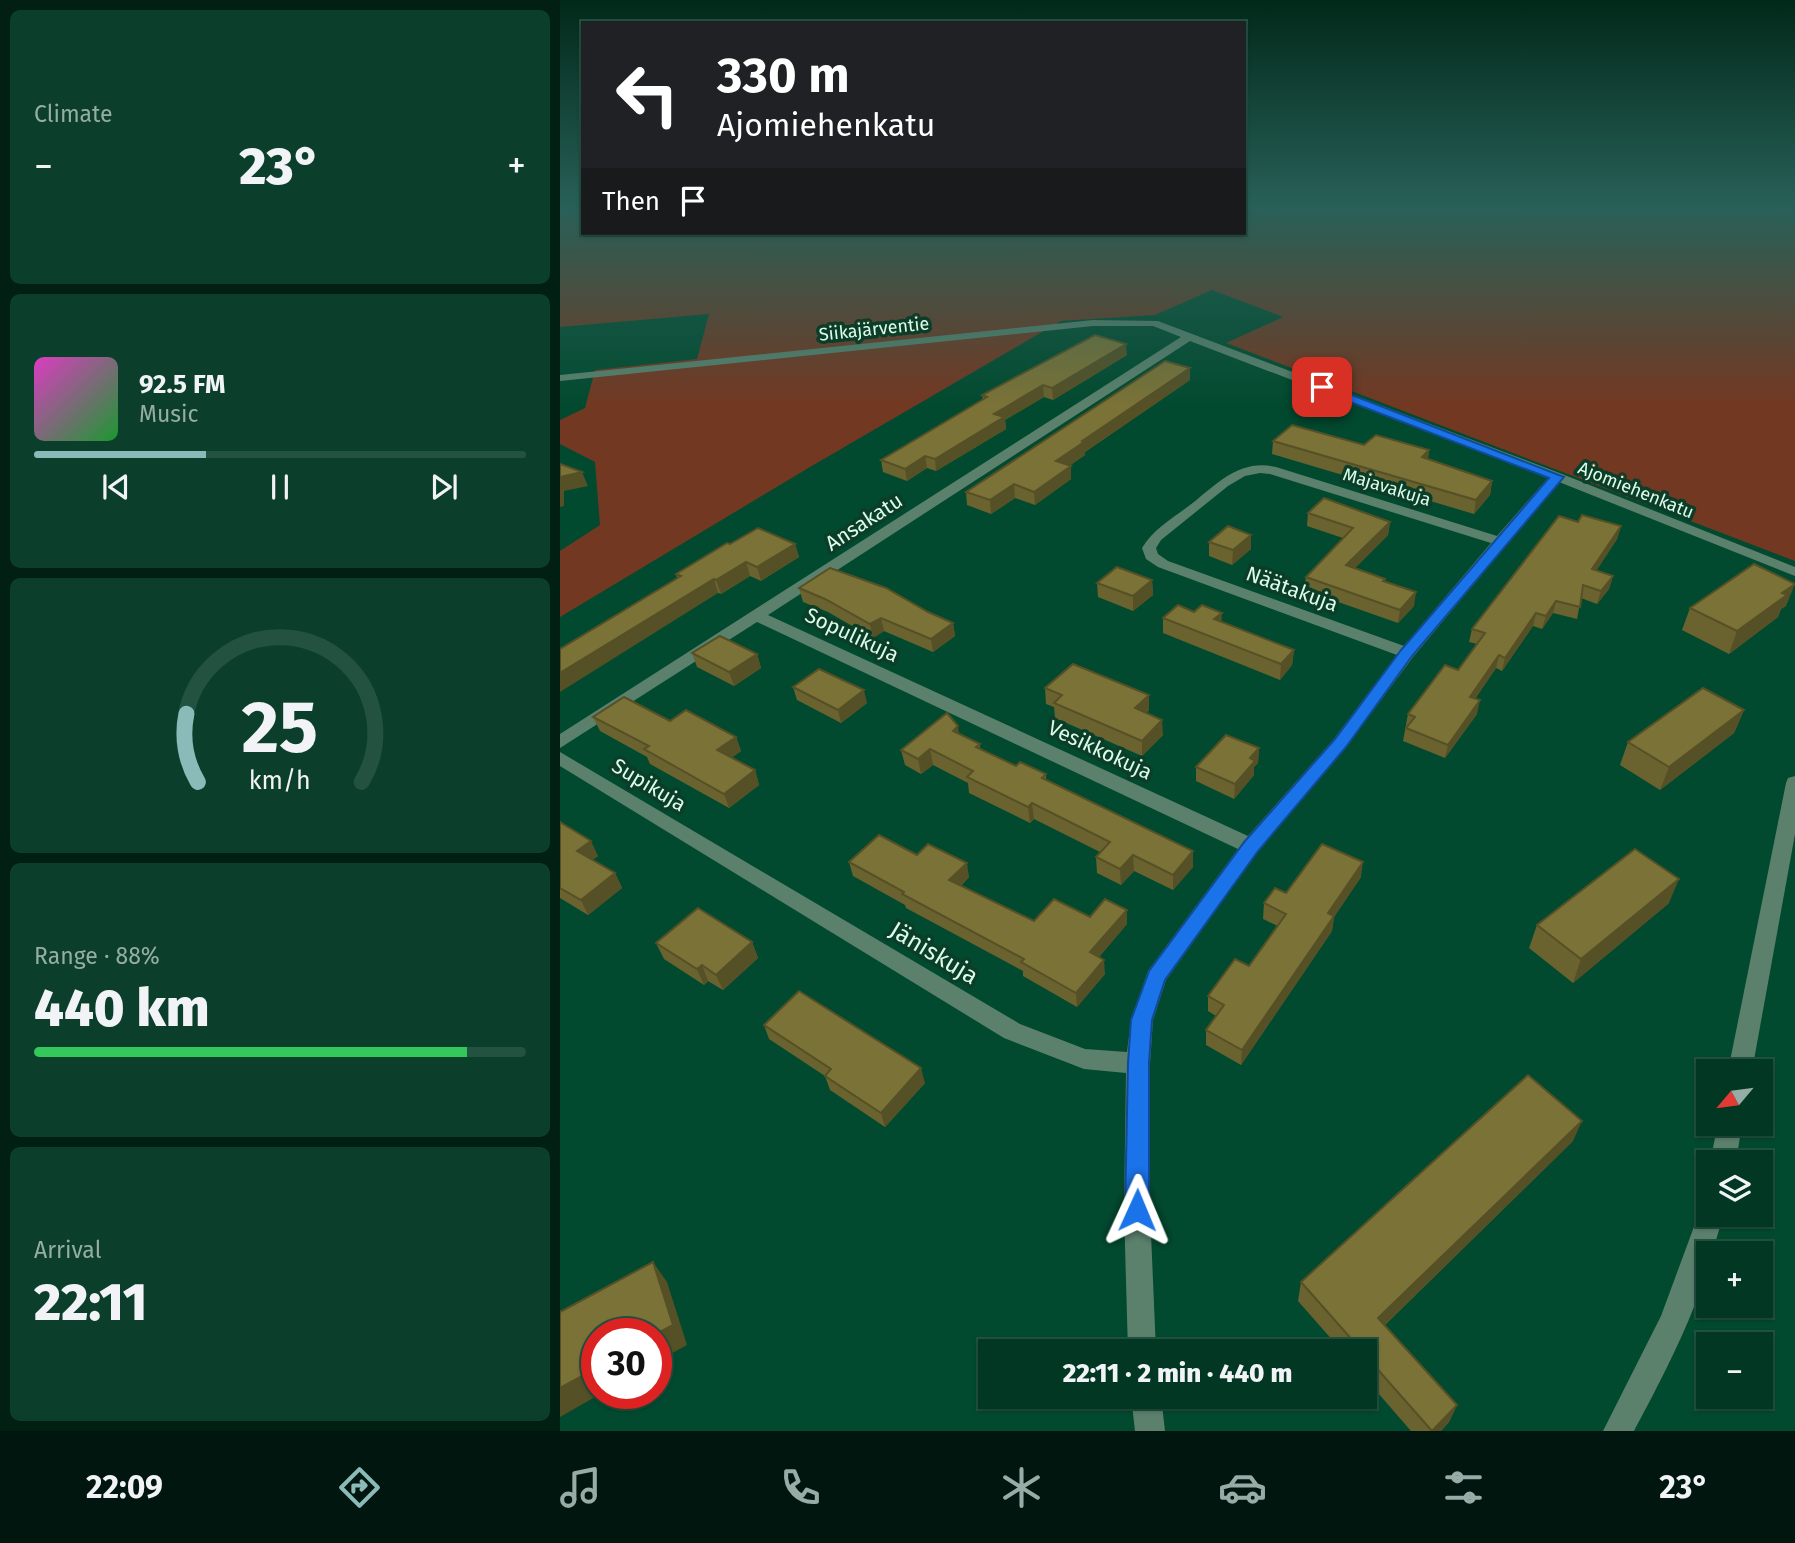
<!DOCTYPE html>
<html lang="en">
<head>
<meta charset="utf-8">
<style>
  body { margin:0; font-family:"Fira Sans",sans-serif; background:#0c3f2b; color:#f1f3f6; height:100vh; display:flex; flex-direction:column; font-size:26px; white-space:nowrap }
  * { box-sizing:border-box; margin:0 }
  p { font-size:23px; color:#96aca6 }
  .icon { flex:none; width:38px; height:38px; fill:none; stroke:currentColor; stroke-width:2; stroke-linecap:round; stroke-linejoin:round }
  .map { position:relative; flex:1; overflow:hidden }
  .sheet { display:flex; flex-direction:column; gap:10px; padding:10px; background:#011f13; width:560px }
  .sheet>* { flex:none }
  .hud { position:absolute; left:21px; top:21px; width:665px; height:214px; border-radius:0px; box-shadow:0 2px 5px #0004,0 0 0 2px #235241; background:#202124; color:#fff; overflow:hidden }
  .needle { width:46px; rotate:241deg }
  .controls { position:absolute; left:1136px; top:1059px; display:grid; gap:14px }
  .controls a { display:grid; place-items:center; width:77px; height:77px; border-radius:0px; background:#023823; box-shadow:0 2px 5px #0004,0 0 0 2px #235241; font-size:35px }
  .speed { position:absolute; left:21px; top:1318px; display:flex; gap:14px; font-size:35px; font-weight:700; text-align:center }
  .speed>* { display:grid; place-content:center; width:91px; height:91px; border-radius:50%; background:#023823; box-shadow:0 2px 5px #0004,0 0 0 2px #235241; line-height:1 }
  .speed .limit { border:10px solid #d22; background:#fff; color:#111 }
  .pin { position:absolute; display:grid; place-items:center; width:60px; height:60px; color:#fff; margin:-30px; border-radius:14px; box-shadow:0 4px 10px #0006 }
  .me { position:absolute; width:77px; margin:-38px; rotate:1deg; stroke-linejoin:round; filter:drop-shadow(0 0 5px #0008) }
  .turn { display:flex; align-items:center; gap:24px; height:147px; padding:0 21px; font-size:32px }
  .turn .icon { width:91px; height:91px; stroke-width:2.5 }
  .turn b { display:block; font-size:49px; line-height:60px }
  .then { display:flex; align-items:center; height:66px; padding:0 21px; background:#0003; gap:14px; font-size:26px }
  .big { font-size:52px; font-weight:800; line-height:1.1 }
  .sheet .card { flex:1; display:flex; flex-direction:column; justify-content:center; gap:10px; min-width:0; padding:0 24px; border-radius:10px; background:#0c3f2b }
  .sheet .dial { align-items:center; gap:0 }
  .dial svg { height:182px; overflow:visible; fill:none; stroke:#235241; stroke-width:7; stroke-linecap:round; text-anchor:middle }
  .dial text { fill:#f1f3f6; stroke:none }
  .song { display:flex; align-items:center; gap:21px }
  .cover { width:84px; height:84px; border-radius:10px; background:linear-gradient(135deg,hsl(310 70% 55%),hsl(130 70% 35%)) }
  .played { height:7px; border-radius:4px; background:linear-gradient(90deg,#8bbbb9 35%,#235241 35%) }
  .keys { display:flex; justify-content:space-around; direction:ltr }
  .heat { display:flex; justify-content:space-between; align-items:center; font-size:38px; direction:ltr }
  .charge { height:10px; border-radius:5px; background:linear-gradient(90deg,#34c759 88%,#235241 0) }
  .trip { position:absolute; left:418px; top:1339px; width:399px; height:70px; border-radius:0px; background:#023823; box-shadow:0 2px 5px #0004,0 0 0 2px #235241; font-weight:800; line-height:70px; text-align:center }
  .tab-bar { display:flex; height:112px; justify-content:space-around; align-items:center; background:#01160e; color:#96aca6 }
  .tab-bar .icon { width:49px; height:49px }
  .tab-bar .selected { color:#8bbbb9 }
  .tab-bar b { font-size:32px; color:#f1f3f6 }
  main { display:flex; flex:1; min-height:0 }
  .map>svg:first-child { display:block }
</style>
</head>
<body>
<main>
<section class="sheet">
<div class="card"><p>Climate</p>
<div class="heat"><a>−</a><b class="big">23°</b><a>+</a></div>
</div>
<div class="card">
<div class="song"><i class="cover"></i><div><b>92.5 FM</b><p>Music</p></div></div>
<div class="played"></div>
<div class="keys"><svg class="icon" aria-label="previous" viewBox="0 0 24 24"><path d="M18 5L8 12l10 7zM5 5v14"/></svg><svg class="icon" aria-label="pause" viewBox="0 0 24 24"><path d="M8 5v14M16 5v14"/></svg><svg class="icon" aria-label="next" viewBox="0 0 24 24"><path d="M6 5l10 7-10 7zM19 5v14"/></svg></div>
</div>
<div class="card dial"><svg viewBox="0 0 100 80">
<path d="M14 69A42 42 0 1 1 86 69"/>
<path d="M14 69A42 42 0 0 1 9 39" stroke="#8bbbb9"/>
<text x="50" y="56" font-size="32" font-weight="700">25</text>
<text x="50" y="72" font-size="11">km/h</text>
</svg></div>
<div class="card"><p>Range · 88%</p><b class="big">440 km</b><div class="charge"></div></div>
<div class="card"><p>Arrival</p><b class="big">22:11</b></div>
</section>
<div class="map">
<svg width="1235" height="1431" viewBox="0 0 1235 1431">
  <rect width="100%" height="100%" fill="#024a2f"/>
  <path fill="#733822" d="M0,206H23V233H684V206H1235V561L666,343L723,317L652,290L595,315L501,321L250,467L0,617V551L40,525L35,462L0,444V420L25,408L35,370L137,359L149,314L0,327Z"/>
  <g fill="none" stroke-linecap="round" stroke-linejoin="round">
    <g fill="#5b816d" fill-rule="evenodd">
      <path d="M533,320L598,321L1002,474L1235,567V576L999,482L853,657L786,747L698,851L606,980L593,1020L590,1063V1210L596,1351H568L564,1210L566,1073L524,1069L444,1038L0,766V752L460,1024L525,1049L567,1052L571,1020L588,971L678,849L197,622L0,748V734L621,337L593,326H533L0,381V375ZM630,341L988,478L937,536L716,467C681,459 659,482 634,502C615,517 595,527 582,548L586,559L598,567L837,655L774,739L688,836L208,615ZM700,473L710,474L931,543L844,646L608,561L598,554L596,548L601,540L668,486L685,476Z"/>
      <path d="M1235,776V834L1192,1071H1168L1226,783L1228,778Z"/>
      <path d="M1158,1124H1182L1176,1162H1150Z"/>
      <path d="M1148,1202V1214H1164L1152,1253H1148C1148,1293 1095,1392 1074,1431H1043L1101,1316L1142,1205Z"/>
      <path d="M571,1396H601L605,1431H575Z"/>
    </g>
  </g>
  <g fill="#6a622f">
    <path d="M567,355L493,400L484,397L445,420L446,429L376,471L367,468L347,481L323,472L321,460L423,400L422,395Z"/>
    <path d="M630,380L525,452V455L509,466H511V479L475,505L455,498L431,514L407,505L406,492Z"/>
    <path d="M713,441L804,445L869,450L868,459L932,481L930,495L914,514L712,454Z"/>
    <path d="M748,513L830,522L828,535L795,568L825,579V582L854,606L838,623L744,590L746,577L783,538L747,526Z"/>
    <path d="M1018,522L1061,526L1057,539L1036,571L1053,576L1049,589L1037,604L1021,598L1017,619L993,613L982,629L973,626L942,671L936,668L915,699L917,714L885,758L843,741L848,714L898,670L917,644L909,642L912,629Z"/>
    <path d="M649,542L691,549L672,565L649,556Z"/>
    <path d="M170,544H235L239,557L201,581L190,576L161,594L117,578L116,574Z"/>
    <path d="M592,580L593,595L573,611L538,597L537,583Z"/>
    <path d="M239,588L368,612L393,623L395,636L373,652L324,631L313,638L268,612L243,602Z"/>
    <path d="M1226,606L1221,609L1218,617L1169,654L1122,630L1130,608Z"/>
    <path d="M603,618L661,622L734,650L732,665L720,680L603,633Z"/>
    <path d="M132,653L197,654L201,668L174,686L137,667Z"/>
    <path d="M233,687L307,703L281,723L237,700Z"/>
    <path d="M485,688L589,710L586,713L603,735L582,756L495,718L494,707L486,704Z"/>
    <path d="M1184,710L1174,733L1100,790L1060,765L1068,742Z"/>
    <path d="M33,717L110,721L176,737L181,751L171,758L195,770L199,785L169,808L90,764L87,757L40,731Z"/>
    <path d="M399,734L420,744V749L456,766L486,774V780L633,867L613,890L574,871L561,885L537,873L536,857L540,852L474,819L470,823L409,793L408,783L373,765L361,774L345,765L341,750Z"/>
    <path d="M699,748L698,763L694,767V775L674,799L636,781V767Z"/>
    <path d="M0,822L38,856L32,860L55,873L62,888L28,915L0,898Z"/>
    <path d="M357,855L409,877L401,886L474,921L530,917L567,910V924L539,957L545,974L517,1007L463,976V971L346,908L345,905L293,876L289,862Z"/>
    <path d="M801,877L774,917L772,931L681,1065L646,1045V1030L656,1016L648,1011V996L689,966L718,926L703,919L704,903L726,893Z"/>
    <path d="M1109,903L1013,983L969,948L977,925Z"/>
    <path d="M192,942L198,958L163,990L148,981L144,985L104,959L96,943Z"/>
    <path d="M204,1025L365,1083L325,1127L270,1090L265,1076L209,1039Z"/>
    <path d="M1013,1141L825,1325L897,1405L889,1422L881,1431H851L805,1378V1351H782L738,1301L741,1282Z"/>
  </g>
  <g fill="#565026">
    <path d="M566,344L567,355L493,400L492,388Z"/>
    <path d="M630,368V380L525,452V455L497,474L496,461L522,441Z"/>
    <path d="M483,385L484,397L445,420L446,429L376,471L375,459L434,414Z"/>
    <path d="M869,450L867,463L862,457Z"/>
    <path d="M365,456L367,468L347,481L345,469Z"/>
    <path d="M511,466V479L475,505L474,492Z"/>
    <path d="M22,472L28,486L4,491V506L0,507V477Z"/>
    <path d="M932,481L930,495L914,514L916,500Z"/>
    <path d="M454,484L455,498L431,514L430,500Z"/>
    <path d="M830,522L828,535L785,578L786,565Z"/>
    <path d="M1061,526L1057,539L1029,582L1032,569Z"/>
    <path d="M691,535V549L672,565L673,550Z"/>
    <path d="M235,544L239,557L201,581L197,567Z"/>
    <path d="M186,562L190,576L161,594L156,580Z"/>
    <path d="M1053,576L1049,589L1037,604L1041,591Z"/>
    <path d="M154,579L158,593L0,692V673Z"/>
    <path d="M592,580L593,595L573,611V596Z"/>
    <path d="M1235,584L1226,606L1221,609L1218,617L1169,654L1177,631L1222,593Z"/>
    <path d="M856,592L854,606L838,623L840,610Z"/>
    <path d="M996,601L993,613L982,629L986,616Z"/>
    <path d="M662,613L661,628L654,619Z"/>
    <path d="M976,613L973,626L942,671L945,658Z"/>
    <path d="M321,618L324,631L313,638L310,624Z"/>
    <path d="M393,623L395,636L373,652L371,639Z"/>
    <path d="M734,650L732,665L720,680L721,664Z"/>
    <path d="M197,654L201,668L174,686L169,672Z"/>
    <path d="M939,655L936,668L907,710L910,697Z"/>
    <path d="M304,690L307,703L281,723L278,710Z"/>
    <path d="M589,695V710L576,723L575,708Z"/>
    <path d="M920,700L917,714L885,758L888,745Z"/>
    <path d="M1184,710L1174,733L1100,790L1109,767Z"/>
    <path d="M602,720L603,735L582,756V741Z"/>
    <path d="M398,726L400,742L393,731Z"/>
    <path d="M176,737L181,751L162,764L157,750Z"/>
    <path d="M699,748L698,763L694,767V775L674,799L675,784L690,758Z"/>
    <path d="M370,749L373,765L361,774L358,759Z"/>
    <path d="M195,770L199,785L169,808L164,794Z"/>
    <path d="M472,803L474,819L470,823L468,807Z"/>
    <path d="M31,841L38,856L24,865L17,851Z"/>
    <path d="M633,851V867L613,890V875Z"/>
    <path d="M573,855L574,871L561,885L560,869Z"/>
    <path d="M803,862L801,877L774,917L772,931L681,1065L682,1050L768,913Z"/>
    <path d="M407,863L409,877L392,894L389,880Z"/>
    <path d="M55,873L62,888L28,915L21,900Z"/>
    <path d="M1119,879L1109,903L1013,983L1021,959Z"/>
    <path d="M567,910V924L531,966L530,952Z"/>
    <path d="M192,942L198,958L163,990L156,975Z"/>
    <path d="M544,960L545,974L517,1007L516,993Z"/>
    <path d="M142,965L148,981L144,985L137,969Z"/>
    <path d="M361,1068L365,1083L325,1127L321,1113Z"/>
    <path d="M1022,1121L1013,1141L813,1336L818,1318Z"/>
    <path d="M93,1262L107,1282L127,1345L96,1362V1334Z"/>
    <path d="M37,1368V1393H42L0,1417V1388Z"/>
    <path d="M897,1405L889,1422L881,1431H872Z"/>
  </g>
  <g fill="#7b7237" stroke="#565026" stroke-width="2">
    <path d="M535,335L566,344L492,388L483,385L434,414L444,417L375,459L365,456L345,469L321,460L427,397L422,395Z"/>
    <path d="M605,361L630,368L522,441L524,442L496,461L511,466L474,492L454,484L430,500L406,492Z"/>
    <path d="M732,425L804,445L816,435L869,450L862,457L932,481L916,500L713,441Z"/>
    <path d="M0,464L22,472L0,477Z"/>
    <path d="M764,498L830,522L786,565L825,579L823,581L856,592L840,610L746,577L793,528L748,513Z"/>
    <path d="M1022,515L1061,526L1032,569L1053,576L1041,591L1023,585L1020,607L996,601L986,616L976,613L945,658L939,655L910,697L920,700L888,745L846,728L855,717L848,714L885,665L898,670L925,633L912,629L999,516L1018,522Z"/>
    <path d="M668,526L691,535L673,550L649,542Z"/>
    <path d="M198,528L235,544L197,567L186,562L156,580L154,579L0,673V649L121,576L116,574L167,543L170,544Z"/>
    <path d="M1194,564L1235,584L1222,593L1227,595L1177,631L1130,608Z"/>
    <path d="M557,567L592,580L573,596L537,583Z"/>
    <path d="M270,568L326,588L368,612L393,623L371,639L321,618L310,624L265,599L239,588Z"/>
    <path d="M618,605L634,612L642,605L662,613L654,619L734,650L721,664L603,618Z"/>
    <path d="M160,636L197,654L169,672L132,653Z"/>
    <path d="M513,664L589,695L575,708L602,720L582,741L494,703L502,695L485,688Z"/>
    <path d="M259,669L304,690L278,710L233,687Z"/>
    <path d="M1143,688L1184,710L1109,767L1068,742Z"/>
    <path d="M64,697L110,721L126,710L176,737L157,750L195,770L164,794L84,749L89,746L33,717Z"/>
    <path d="M387,713L398,726L393,731L420,744L416,747L456,766L460,762L486,774L482,778L633,851L613,875L573,855L560,869L536,857L550,842L472,803L468,807L407,777L413,771L370,749L358,759L341,750Z"/>
    <path d="M666,735L699,748L690,758L695,761L675,784L636,767Z"/>
    <path d="M0,822L31,841L17,851L55,873L21,900L0,888Z"/>
    <path d="M319,835L357,855L368,844L407,863L389,880L474,921L494,899L530,917L545,899L567,910L530,952L544,960L516,993L461,962L464,959L342,894L344,892L289,862Z"/>
    <path d="M762,844L803,862L768,913L774,916L682,1050L646,1030L664,1005L648,996L675,959L689,966L726,914L704,903L715,888L726,893Z"/>
    <path d="M1075,849L1119,879L1021,959L977,925Z"/>
    <path d="M138,908L192,942L156,975L142,965L137,969L96,943Z"/>
    <path d="M239,991L361,1068L321,1113L265,1076L271,1069L204,1025Z"/>
    <path d="M968,1075L1022,1121L818,1318L897,1405L872,1431L805,1355V1351H802L741,1282Z"/>
    <path d="M93,1262L113,1325L96,1334H37V1368L0,1388V1312Z"/>
  </g>
  <linearGradient id="sky" x2="0" y2="1"><stop stop-color="#01291a"/><stop offset="0.51" stop-color="#286058"/><stop offset="1" stop-color="#286058" stop-opacity="0"/></linearGradient>
  <rect width="1235" height="406" fill="url(#sky)"/>
  <path fill="#1a73e8" stroke="#114b97" stroke-width="2" d="M759,385H766L1004,477L852,656L786,747L698,851L605,980L592,1020L589,1063V1210L586,1218L577,1222L569,1218L565,1210L568,1063L571,1020L589,971L685,841L775,739L841,650L989,478L759,390Z"/>
  <g text-anchor="middle" stroke-width="7" stroke-linejoin="round" paint-order="stroke">
    <g font-size="18" fill="#dcfcea" stroke="#0c3d28">
      <text transform="translate(314 329) rotate(-6)" y="6">Siikajärventie</text>
      <text transform="translate(827 487) rotate(17)" y="6">Majavakuja</text>
      <text transform="translate(1076 490) rotate(22)" y="6">Ajomiehenkatu</text>
    </g>
    <g font-size="21" fill="#dcfcea" stroke="#0c3d28">
      <text transform="translate(304 522) rotate(-33)" y="7">Ansakatu</text>
      <text transform="translate(732 589) rotate(20)" y="7">Näätakuja</text>
      <text transform="translate(292 635) rotate(25)" y="7">Sopulikuja</text>
      <text transform="translate(540 750) rotate(25)" y="7">Vesikkokuja</text>
      <text transform="translate(89 785) rotate(31)" y="7">Supikuja</text>
    </g>
    <g font-size="24" fill="#dcfcea" stroke="#0c3d28">
      <text transform="translate(374 953) rotate(31)" y="8">Jäniskuja</text>
    </g>
  </g>
</svg>
<div class="controls">
<a><svg class="needle" viewBox="-14 -14 28 28"><path d="M0-13l5 13h-10z" fill="#e53935"/><path d="M0 13l5-13h-10z" fill="#96aca6"/></svg></a>
<a><svg class="icon" aria-label="layers" viewBox="0 0 24 24"><path d="M12 4l9 5-9 5-9-5zM3 14l9 5 9-5"/></svg></a>
<a>+</a>
<a>−</a>
</div>
<div class="speed"><div class="limit">30</div></div>
<div class="pin" style="left:762px;top:387px;background:#d93025"><svg class="icon" aria-label="arrive" viewBox="0 0 24 24"><path d="M6 21V4h12l-3 4 3 4H6"/></svg></div>
<svg class="me" style="left:577px;top:1210px" viewBox="-20 -20 40 40"><path d="M0-17L14 15 0 8-14 15z" fill="#1a73e8" stroke="#fff" stroke-width="4"/></svg>
<div class="trip">22:11 · 2 min · 440 m</div>
<div class="hud">
<div class="turn"><svg class="icon" aria-label="left" viewBox="0 0 24 24"><path d="M17 20v-9H6M10 6l-5 5 5 5"/></svg><div><b>330 m</b>Ajomiehenkatu</div></div>
<div class="then">Then<svg class="icon" aria-label="arrive" viewBox="0 0 24 24"><path d="M6 21V4h12l-3 4 3 4H6"/></svg></div>
</div>
</div>
</main>
<nav class="tab-bar">
<b>22:09</b>
<svg class="icon selected" aria-label="directions" viewBox="0 0 24 24"><path d="M12 3l9 9-9 9-9-9zM9 14v-3h6M13 9l2 2-2 2"/></svg>
<svg class="icon" aria-label="music" viewBox="0 0 24 24"><path d="M9 18V5l10-2v13"/><circle cx="6" cy="18" r="3"/><circle cx="16" cy="16" r="3"/></svg>
<svg class="icon" aria-label="phone" viewBox="0 0 24 24"><path d="M5 4h4l2 5-3 2q2 4 5 5l2-3 5 2v4C11 20 4 13 5 4z"/></svg>
<svg class="icon" aria-label="climate" viewBox="0 0 24 24"><path d="M12 3v18M4 7l16 10M4 17L20 7"/></svg>
<svg class="icon" aria-label="car" viewBox="0 0 24 24"><path d="M5 17H2v-5l4-1 3-4h7l3 4 3 1v5h-3M9 17h6M6 11h13"/><circle cx="7" cy="17" r="2"/><circle cx="17" cy="17" r="2"/></svg>
<svg class="icon" aria-label="filters" viewBox="0 0 24 24"><path d="M4 7h16M4 17h16"/><circle cx="9" cy="7" r="2"/><circle cx="15" cy="17" r="2"/></svg>
<b>23°</b>
</nav>
</body>
</html>
